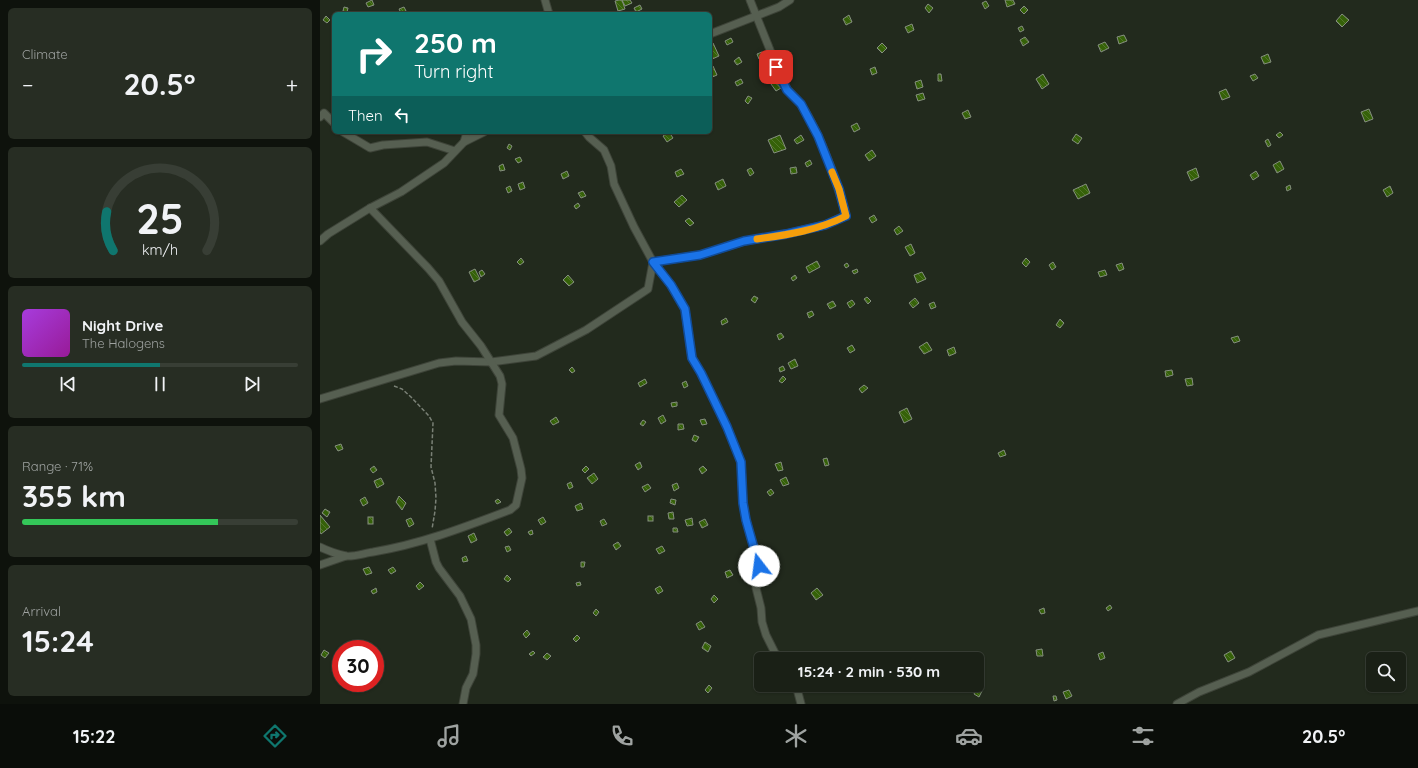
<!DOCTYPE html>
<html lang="en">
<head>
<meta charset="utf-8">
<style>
  body { margin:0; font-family:Quicksand,sans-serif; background:#272d23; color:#f1f3f6; height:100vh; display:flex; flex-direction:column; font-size:15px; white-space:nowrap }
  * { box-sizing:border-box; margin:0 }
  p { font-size:13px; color:#9fa3a1 }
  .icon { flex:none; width:22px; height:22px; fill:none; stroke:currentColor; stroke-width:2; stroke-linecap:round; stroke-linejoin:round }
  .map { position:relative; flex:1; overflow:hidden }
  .sheet { display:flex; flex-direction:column; gap:8px; padding:8px; background:#0e120c; width:320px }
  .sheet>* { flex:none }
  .top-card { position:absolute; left:12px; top:12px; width:380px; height:122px; border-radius:6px; box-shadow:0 1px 3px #0004,0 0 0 1px #383e35; background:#0f766e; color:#fff; overflow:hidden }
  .controls { position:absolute; left:1046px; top:652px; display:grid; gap:8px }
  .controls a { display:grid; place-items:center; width:40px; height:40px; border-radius:6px; background:#1a2016; box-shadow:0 1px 3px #0004,0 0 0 1px #383e35; font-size:20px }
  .speed { position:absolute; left:12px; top:640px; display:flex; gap:8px; font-size:20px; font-weight:700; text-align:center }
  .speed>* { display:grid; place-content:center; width:52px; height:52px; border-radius:50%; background:#1a2016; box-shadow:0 1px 3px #0004,0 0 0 1px #383e35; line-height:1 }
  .speed .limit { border:6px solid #d22; background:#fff; color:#111 }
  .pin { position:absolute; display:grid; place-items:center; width:34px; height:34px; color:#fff; margin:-17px; border-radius:8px; box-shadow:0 2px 6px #0006 }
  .me { position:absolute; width:44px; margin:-22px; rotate:345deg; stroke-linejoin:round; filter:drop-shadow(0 0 3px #0008) }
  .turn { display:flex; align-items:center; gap:14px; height:84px; padding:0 16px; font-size:18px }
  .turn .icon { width:52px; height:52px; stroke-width:2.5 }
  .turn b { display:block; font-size:28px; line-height:34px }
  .then { display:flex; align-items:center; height:38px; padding:0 16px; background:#0003; gap:8px; font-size:15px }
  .big { font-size:30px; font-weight:800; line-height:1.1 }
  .sheet .widget { flex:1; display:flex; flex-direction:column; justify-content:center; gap:6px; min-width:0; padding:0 14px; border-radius:6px; background:#272d23 }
  .sheet .dial { align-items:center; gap:0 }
  .dial svg { height:104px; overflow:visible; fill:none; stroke:#383e35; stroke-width:7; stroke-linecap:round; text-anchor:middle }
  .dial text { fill:#f1f3f6; stroke:none }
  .song { display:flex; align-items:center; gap:12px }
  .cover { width:48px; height:48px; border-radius:6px; background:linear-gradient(135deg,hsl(280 70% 55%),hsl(300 70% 35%)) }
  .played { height:4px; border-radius:2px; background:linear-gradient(90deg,#0f766e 50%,#383e35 50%) }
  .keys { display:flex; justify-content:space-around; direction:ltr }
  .heat { display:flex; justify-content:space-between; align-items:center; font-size:22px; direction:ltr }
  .charge { height:6px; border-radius:3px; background:linear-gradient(90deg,#34c759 71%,#383e35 0) }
  .trip { position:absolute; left:434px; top:652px; width:230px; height:40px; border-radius:6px; background:#1a2016; box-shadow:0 1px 3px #0004,0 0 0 1px #383e35; font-weight:800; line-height:40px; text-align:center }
  .dock { display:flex; height:64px; justify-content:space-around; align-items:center; background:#0a0d09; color:#9fa3a1 }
  .dock .icon { width:28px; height:28px }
  .dock .on { color:#0f766e }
  .dock b { font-size:18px; color:#f1f3f6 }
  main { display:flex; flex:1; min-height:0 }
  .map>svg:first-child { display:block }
</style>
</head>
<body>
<main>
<section class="sheet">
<div class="widget"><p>Climate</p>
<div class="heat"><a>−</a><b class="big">20.5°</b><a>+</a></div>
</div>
<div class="widget dial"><svg viewBox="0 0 100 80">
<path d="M14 69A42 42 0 1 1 86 69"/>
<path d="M14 69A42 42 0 0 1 9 39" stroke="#0f766e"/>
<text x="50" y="56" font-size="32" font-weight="700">25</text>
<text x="50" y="72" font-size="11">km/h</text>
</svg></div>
<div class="widget">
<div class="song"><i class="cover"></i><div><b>Night Drive</b><p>The Halogens</p></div></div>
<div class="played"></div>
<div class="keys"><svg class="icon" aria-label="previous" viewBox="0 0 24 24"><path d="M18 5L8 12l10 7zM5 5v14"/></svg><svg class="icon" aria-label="pause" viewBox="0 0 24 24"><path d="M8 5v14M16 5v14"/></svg><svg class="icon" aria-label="next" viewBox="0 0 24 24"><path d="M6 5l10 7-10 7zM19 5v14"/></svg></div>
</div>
<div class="widget"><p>Range · 71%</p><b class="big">355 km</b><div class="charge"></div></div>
<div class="widget"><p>Arrival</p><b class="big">15:24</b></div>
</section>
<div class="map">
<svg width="1098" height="704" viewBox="0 0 1098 704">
  <defs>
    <pattern id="building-back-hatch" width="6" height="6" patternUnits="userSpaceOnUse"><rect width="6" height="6" fill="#356108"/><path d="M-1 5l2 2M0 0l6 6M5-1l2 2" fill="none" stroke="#52772b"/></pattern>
  </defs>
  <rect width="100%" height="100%" fill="#222a1d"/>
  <g fill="url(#building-back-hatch)" stroke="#858f7f">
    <path d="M52,0L54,5L48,7L46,3Z"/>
    <path d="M299,0H302L305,9L298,11L295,1Z"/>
    <path d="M302,0H310L312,3L305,6Z"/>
    <path d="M685,0H693L695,4L687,7Z"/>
    <path d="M666,1L669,6L665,9L662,3Z"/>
    <path d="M608,4L613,8L609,13L605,8Z"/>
    <path d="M320,5L322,9L316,12L314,8Z"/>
    <path d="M704,6L708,10L704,14L700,10Z"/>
    <path d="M24,7L28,8L27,12L23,11Z"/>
    <path d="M84,7L86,11L81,13L79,9Z"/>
    <path d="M1022,14L1029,20L1022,27L1016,21Z"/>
    <path d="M529,15L532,22L526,25L523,19Z"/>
    <path d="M6,16L10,20L7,23L3,20Z"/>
    <path d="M592,24L594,30L588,33L585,27Z"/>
    <path d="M702,26L704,30L700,32L698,28Z"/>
    <path d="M804,35L807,41L799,44L797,37Z"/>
    <path d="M705,37L709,42L703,46L700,40Z"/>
    <path d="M411,38L413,42L407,45L405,41Z"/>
    <path d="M785,42L789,48L781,52L778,45Z"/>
    <path d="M393,43L399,56L390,60V45Z"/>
    <path d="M562,43L567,48L562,53L557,48Z"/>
    <path d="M442,52L444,57L439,59L437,54Z"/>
    <path d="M948,54L951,62L944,64L941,57Z"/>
    <path d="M419,57L422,62L417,65L414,61Z"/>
    <path d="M393,66L397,75L390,78V68Z"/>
    <path d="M555,67L557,73L552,75L550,69Z"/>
    <path d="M618,74H621L622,81H618Z"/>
    <path d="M723,74L729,84L722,89L716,79Z"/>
    <path d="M935,74L938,78L933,81L930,76Z"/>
    <path d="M421,79L423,83L417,86L415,82Z"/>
    <path d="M601,80L603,87L597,89L595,82Z"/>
    <path d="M455,81L461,88L456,91L451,84Z"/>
    <path d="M906,89L910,97L902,100L899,92Z"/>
    <path d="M603,93L605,99L598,101L596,95Z"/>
    <path d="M428,96L432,98L428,104L425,101Z"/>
    <path d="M1049,109L1053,119L1045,122L1041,112Z"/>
    <path d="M648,110L651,117L645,119L642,113Z"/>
    <path d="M537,123L540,129L534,132L531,126Z"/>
    <path d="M349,132L353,138L347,142L343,136Z"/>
    <path d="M960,132L963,135L959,138L956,135Z"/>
    <path d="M756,134L762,138L758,144L752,140Z"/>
    <path d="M460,135L466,149L454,153L448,140Z"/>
    <path d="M481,135L484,140L477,144L474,140Z"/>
    <path d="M948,139L951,145L948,147L945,141Z"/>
    <path d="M189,144L192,146L190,150L187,148Z"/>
    <path d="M552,150L556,156L549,161L545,155Z"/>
    <path d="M200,157L202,161L198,163L195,159Z"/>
    <path d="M490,160L492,164L487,167L485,163Z"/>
    <path d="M960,161L964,169L957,173L953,165Z"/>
    <path d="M183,164L185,170L180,171L179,166Z"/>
    <path d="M476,167L477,173L471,174L470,168Z"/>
    <path d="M431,168L434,173L430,176L427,170Z"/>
    <path d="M876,168L879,177L871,181L867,172Z"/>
    <path d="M361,169L364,174L357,177L355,172Z"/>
    <path d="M247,171L249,176L243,179L241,174Z"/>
    <path d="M936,171L939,176L933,180L930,175Z"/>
    <path d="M403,179L406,186L398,190L395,183Z"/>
    <path d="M203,182L205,188L200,190L198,184Z"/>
    <path d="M766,184L770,193L758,199L753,190Z"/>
    <path d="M970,185L971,189L967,191L966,187Z"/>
    <path d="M190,186L192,191L188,193L186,188Z"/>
    <path d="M1070,186L1073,193L1067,197L1063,190Z"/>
    <path d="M263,191L266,196L261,198L258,193Z"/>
    <path d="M362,195L367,200L359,207L354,202Z"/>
    <path d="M258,203L260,206L256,209L254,206Z"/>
    <path d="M554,215L557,220L552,223L549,218Z"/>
    <path d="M369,218L374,223L370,226L365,221Z"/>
    <path d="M579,226L583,231L577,235L574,230Z"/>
    <path d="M591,244L595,253L590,256L585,247Z"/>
    <path d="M201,258L204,262L200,265L197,262Z"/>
    <path d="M706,258L710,262L706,267L702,263Z"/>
    <path d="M497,261L500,267L489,273L486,267Z"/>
    <path d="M733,262L736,267L732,270L729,265Z"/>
    <path d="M527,263L529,266L526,268L524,265Z"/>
    <path d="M802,263L804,269L799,271L796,265Z"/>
    <path d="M155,269L160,279L154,282L149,272Z"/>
    <path d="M537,269L538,272L534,274L532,271Z"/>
    <path d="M162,270L165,274L161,277L159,272Z"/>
    <path d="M785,270L787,275L780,277L778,272Z"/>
    <path d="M602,272L606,279L597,283L594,275Z"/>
    <path d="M248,275L254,282L249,286L243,280Z"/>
    <path d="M475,275L477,278L473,281L471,278Z"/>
    <path d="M434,296L438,298L435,303L431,300Z"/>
    <path d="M547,297L551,301L548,304L544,299Z"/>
    <path d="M595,298L599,303L593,308L589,303Z"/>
    <path d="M532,300L535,304L530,308L527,303Z"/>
    <path d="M513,301L516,306L510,309L507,304Z"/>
    <path d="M614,302L616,307L611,309L609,304Z"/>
    <path d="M492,311L494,315L489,318L487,313Z"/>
    <path d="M406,318L408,322L402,325L401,321Z"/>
    <path d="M740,319L744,323L740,328L736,325Z"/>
    <path d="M461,333L464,337L459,340L457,335Z"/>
    <path d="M918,336L920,341L914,343L911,338Z"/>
    <path d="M607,342L612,350L604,354L599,347Z"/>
    <path d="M532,345L535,350L530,353L527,348Z"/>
    <path d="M634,347L636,353L629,356L627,350Z"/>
    <path d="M475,359L478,366L471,369L468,363Z"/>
    <path d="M463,366L465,370L460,372L459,368Z"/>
    <path d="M252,367L255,371L252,373L249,370Z"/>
    <path d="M852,370L853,375L846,377L845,371Z"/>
    <path d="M463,376L466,379L462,383L459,381Z"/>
    <path d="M872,378L873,385L867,386L865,379Z"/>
    <path d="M325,379L327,383L320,387L318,383Z"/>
    <path d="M366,381L368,386L364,388L362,383Z"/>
    <path d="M544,385L548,388L542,393L539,389Z"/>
    <path d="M357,402V406L352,407L351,403Z"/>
    <path d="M587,408L592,419L584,423L579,412Z"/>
    <path d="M343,415L346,421L341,424L338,418Z"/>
    <path d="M236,417L239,422L233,425L230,421Z"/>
    <path d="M385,419L387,424L382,425L380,420Z"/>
    <path d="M323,420L326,422L323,426L320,424Z"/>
    <path d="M358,424H363L364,429L358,430Z"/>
    <path d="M374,435L379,437L376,442L372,440Z"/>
    <path d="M21,444L23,449L18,451L15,446Z"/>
    <path d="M684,450L686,455L680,457L678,453Z"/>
    <path d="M507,458L509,465L505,466L503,459Z"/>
    <path d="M320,462L322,467L318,470L315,465Z"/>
    <path d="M461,462L463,470L458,471L455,464Z"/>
    <path d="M54,466L57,470L53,473L50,469Z"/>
    <path d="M266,466L269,469L265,473L262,470Z"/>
    <path d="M383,466L387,470L382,474L379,469Z"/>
    <path d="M274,473L278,479L272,484L267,478Z"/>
    <path d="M466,477L469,484L463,486L460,480Z"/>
    <path d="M61,478L64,484L57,488L54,481Z"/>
    <path d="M251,482L253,487L249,489L247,484Z"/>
    <path d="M357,483L359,488L354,491L352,485Z"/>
    <path d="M328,484L331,488L325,492L322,487Z"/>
    <path d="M451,489L454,493L450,496L447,492Z"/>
    <path d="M79,496L86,503L82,510L76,502Z"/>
    <path d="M45,497L48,503L43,506L40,500Z"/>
    <path d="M178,499L181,502L177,504L175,501Z"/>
    <path d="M351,499L356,500L355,505L350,503Z"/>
    <path d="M261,503L263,509L257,511L255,506Z"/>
    <path d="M5,509L10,512L7,517L2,513Z"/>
    <path d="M353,512L354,519H349L348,513Z"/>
    <path d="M0,515L10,527L1,534L0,532Z"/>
    <rect x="328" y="516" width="5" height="5"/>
    <rect x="48" y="517" width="5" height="7"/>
    <path d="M223,517L226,522L221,525L218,520Z"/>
    <path d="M91,518L94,524L89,527L86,520Z"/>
    <path d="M372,518L373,525L367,526L365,520Z"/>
    <path d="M284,519L287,524L282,526L280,521Z"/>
    <path d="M385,519L388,525L382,528L379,522Z"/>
    <path d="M189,528L192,532L187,536L184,532Z"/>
    <path d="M353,528H357L358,532H353Z"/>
    <path d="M212,530L213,534L210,535L208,532Z"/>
    <path d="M154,533L157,540L151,543L148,536Z"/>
    <path d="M298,542L301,546L296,550L293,545Z"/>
    <path d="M189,546L191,550L187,552L185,547Z"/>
    <path d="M342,546L345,551L339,554L336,549Z"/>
    <path d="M146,556L148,561L143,562L142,558Z"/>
    <path d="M261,562H265L264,567H261Z"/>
    <path d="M49,567L52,573L46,575L43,569Z"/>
    <path d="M73,567L76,571L71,574L68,570Z"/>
    <path d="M410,570L413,575L407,578L405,572Z"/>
    <path d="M187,575L191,579L188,582L184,579Z"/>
    <path d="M100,582L104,586L99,590L96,586Z"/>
    <path d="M260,582L261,585L257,586L256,583Z"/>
    <path d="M340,586L343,591L338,594L335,589Z"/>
    <path d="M56,588L57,592L53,594L51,591Z"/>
    <path d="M497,588L503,595L496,600L491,593Z"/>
    <path d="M394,595L398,599L394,603L391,599Z"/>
    <path d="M790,605L792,608L788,611L786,608Z"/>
    <path d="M724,608L725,613L721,614L719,610Z"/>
    <path d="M276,609L279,612L276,616L273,613Z"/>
    <path d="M381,621L385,627L379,630L376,624Z"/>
    <path d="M207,630L210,634L206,638L203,634Z"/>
    <path d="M257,635L260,638L256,642L253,639Z"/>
    <path d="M385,642L391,646L388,652L382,648Z"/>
    <path d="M722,649L723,656H717L716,650Z"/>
    <path d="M4,650L9,653L5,658L1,655Z"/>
    <path d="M213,651L215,653L211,656L209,654Z"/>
    <path d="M911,651L915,658L908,662L904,655Z"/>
    <path d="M783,652L785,658L780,660L778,654Z"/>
    <path d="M227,653L231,656L227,660L223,657Z"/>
    <path d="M389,685L392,688L388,693L385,690Z"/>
    <path d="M657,688L662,691L659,697L654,694Z"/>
    <path d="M749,690L752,696L746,699L743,692Z"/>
    <path d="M733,696H736L737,700L734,701Z"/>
  </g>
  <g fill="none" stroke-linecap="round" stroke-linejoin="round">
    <g stroke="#3e4439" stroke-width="9">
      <g id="minor">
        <path d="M225,0L229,14"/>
        <path d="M390,34L459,7L470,0"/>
        <path d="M0,117L4,113L14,123"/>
        <path d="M23,132L50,148L63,145L107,142L135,151"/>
        <path d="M265,132L269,137L284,150L291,166L294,184L314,227L333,262L351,285L365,309L372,358L381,373L407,427L421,462L423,503L426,520L439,566L436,588L441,608L442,622L446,635L455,653L462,659"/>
        <path d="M144,142L147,132"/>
        <path d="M0,241L8,234L50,208L81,192L124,163L144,142L164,132"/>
        <path d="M0,399L119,363L136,361L171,362L216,356L266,330L328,289L333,262L380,255L425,241L466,234L505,225L526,215C515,178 503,139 482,106C477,98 469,93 464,85L430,0"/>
        <path d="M110,539L116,562L119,568L140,596L151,619L156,645V654L153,674L146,688L143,704"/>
        <path d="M0,547C8,551 17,554 26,556C34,557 45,553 53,552C101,544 145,527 190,510L196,505L202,478L201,469L193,438L179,415L182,384L180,376L161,346L142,322L119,281L108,268L50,208"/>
        <path d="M0,565L26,556"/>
        <path d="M476,685L481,704"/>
        <path d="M857,704L879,692L929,672L998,635L1098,611"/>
      </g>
    </g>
    <path stroke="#7a8176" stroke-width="1.5" stroke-dasharray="4 2" stroke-linecap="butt" d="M74,386L82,389L91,397L109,416L113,423L111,467L115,483L116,498L115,511L112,529"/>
    <use href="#minor" stroke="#565f51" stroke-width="7"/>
  </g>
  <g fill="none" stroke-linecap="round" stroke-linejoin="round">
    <g stroke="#114b97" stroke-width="10">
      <path id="route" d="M439,566L426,520L423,503L421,462L407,427L381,373L372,358L365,309L351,285L333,262L380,255L424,241L466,234L505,225L526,216L519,189L498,136L481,104L467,90L456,67"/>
    </g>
    <use href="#route" stroke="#1a73e8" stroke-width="7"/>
    <path stroke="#f59e0b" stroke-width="7" d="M437,239C467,235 499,230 526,216L519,189L512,172"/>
  </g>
</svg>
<div class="controls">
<a><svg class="icon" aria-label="search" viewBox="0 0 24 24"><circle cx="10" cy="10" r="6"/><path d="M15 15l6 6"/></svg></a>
</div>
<div class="speed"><div class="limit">30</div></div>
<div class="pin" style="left:456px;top:67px;background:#d93025"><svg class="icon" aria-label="arrive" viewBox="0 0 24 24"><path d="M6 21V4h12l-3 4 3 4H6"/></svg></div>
<svg class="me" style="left:439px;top:566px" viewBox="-20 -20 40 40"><circle r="19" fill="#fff"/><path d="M0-13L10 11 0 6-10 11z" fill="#1a73e8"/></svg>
<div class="trip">15:24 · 2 min · 530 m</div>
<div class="top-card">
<div class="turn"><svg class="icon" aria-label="right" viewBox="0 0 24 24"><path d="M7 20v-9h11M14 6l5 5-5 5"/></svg><div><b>250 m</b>Turn right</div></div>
<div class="then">Then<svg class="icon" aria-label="left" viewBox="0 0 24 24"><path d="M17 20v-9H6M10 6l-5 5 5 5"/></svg></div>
</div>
</div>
</main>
<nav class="dock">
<b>15:22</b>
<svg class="icon on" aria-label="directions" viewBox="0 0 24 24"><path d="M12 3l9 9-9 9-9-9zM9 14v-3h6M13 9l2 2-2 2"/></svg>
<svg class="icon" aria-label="music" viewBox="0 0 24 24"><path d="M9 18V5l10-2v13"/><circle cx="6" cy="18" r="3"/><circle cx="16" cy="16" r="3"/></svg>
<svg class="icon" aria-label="phone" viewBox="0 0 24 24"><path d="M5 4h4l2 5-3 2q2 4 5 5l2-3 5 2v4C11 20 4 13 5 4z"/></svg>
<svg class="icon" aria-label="climate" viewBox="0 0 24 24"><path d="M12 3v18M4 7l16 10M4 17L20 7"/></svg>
<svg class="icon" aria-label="car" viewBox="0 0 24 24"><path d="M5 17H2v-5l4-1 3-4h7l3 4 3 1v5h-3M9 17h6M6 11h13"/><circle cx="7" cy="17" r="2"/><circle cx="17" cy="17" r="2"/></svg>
<svg class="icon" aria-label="filters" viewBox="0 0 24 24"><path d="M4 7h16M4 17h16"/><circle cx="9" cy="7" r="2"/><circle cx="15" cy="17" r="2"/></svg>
<b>20.5°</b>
</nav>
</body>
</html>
